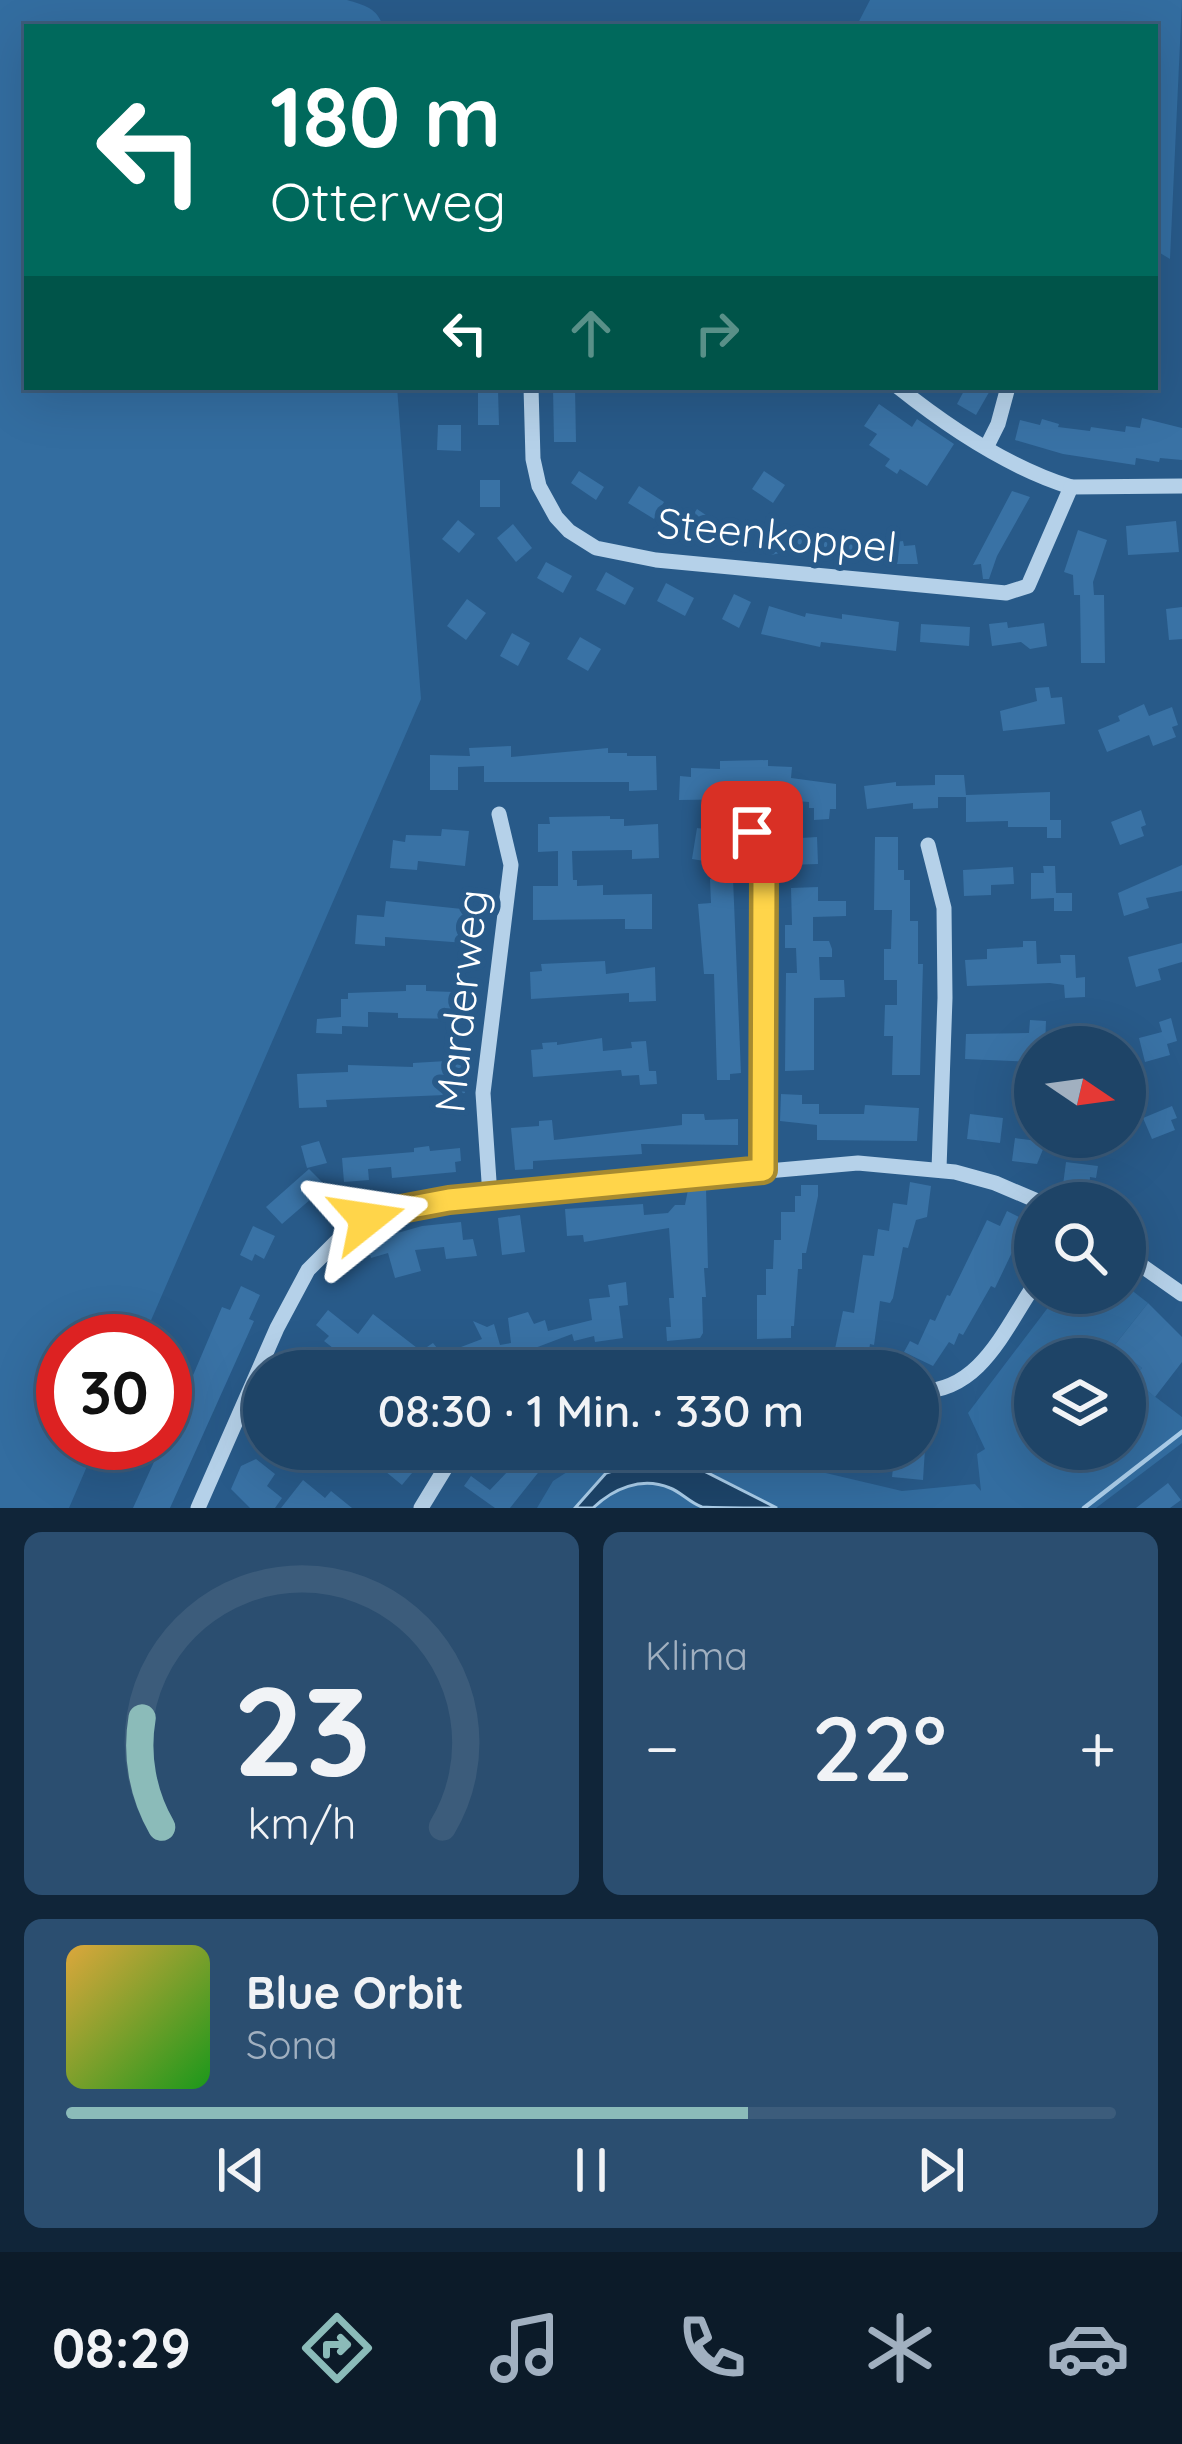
<!DOCTYPE html>
<html lang="de">
<head>
<meta charset="utf-8">
<style>
  body { margin:0; font-family:Quicksand,sans-serif; background:#2b4e70; color:#f1f3f6; height:100vh; display:flex; flex-direction:column; font-size:45px; white-space:nowrap }
  * { box-sizing:border-box; margin:0 }
  p { font-size:39px; color:#a1b0c0 }
  .icon { flex:none; width:66px; height:66px; fill:none; stroke:currentColor; stroke-width:2; stroke-linecap:round; stroke-linejoin:round }
  .map { position:relative; height:1508px; overflow:hidden }
  .panel { display:flex; flex-direction:column; gap:24px; padding:24px; background:#102539; flex:1 }
  .panel>* { flex:none }
  .hud { position:absolute; left:24px; top:24px; width:1134px; height:366px; border-radius:0px; box-shadow:0 12px 48px #0002,0 0 0 3px #3c5c7b; background:#00695c; color:#fff; overflow:hidden }
  .needle { width:78px; rotate:103deg }
  .buttons { position:absolute; left:1014px; top:1026px; display:grid; gap:24px }
  .buttons a { display:grid; place-items:center; width:132px; height:132px; border-radius:50%; background:#1e4467; box-shadow:0 12px 48px #0002,0 0 0 3px #3c5c7b; font-size:60px }
  .speed { position:absolute; left:36px; top:1314px; display:flex; gap:24px; font-size:60px; font-weight:700; text-align:center }
  .speed>* { display:grid; place-content:center; width:156px; height:156px; border-radius:50%; background:#1e4467; box-shadow:0 12px 48px #0002,0 0 0 3px #3c5c7b; line-height:1 }
  .speed .limit { border:18px solid #d22; background:#fff; color:#111 }
  .pin { position:absolute; display:grid; place-items:center; width:102px; height:102px; color:#fff; margin:-51px; border-radius:24px; box-shadow:0 6px 18px #0006 }
  .me { position:absolute; width:132px; margin:-66px; rotate:75deg; stroke-linejoin:round; filter:drop-shadow(0 0 9px #0008) }
  .turn { display:flex; align-items:center; gap:42px; height:252px; padding:0 48px; font-size:54px }
  .turn .icon { width:156px; height:156px; stroke-width:2.5 }
  .turn b { display:block; font-size:84px; line-height:102px }
  .lanes { display:flex; align-items:center; height:114px; padding:0 48px; background:#0003; justify-content:center; gap:60px; direction:ltr }
  .lanes .off { opacity:.35 }
  .big { font-size:90px; font-weight:600; line-height:1.1 }
  .panel .tile { flex:1; display:flex; flex-direction:column; justify-content:center; gap:18px; min-width:0; padding:0 42px; border-radius:18px; background:#2b4e70 }
  .panel .dial { align-items:center; gap:0 }
  .dial svg { height:312px; overflow:visible; fill:none; stroke:#3c5c7b; stroke-width:7; stroke-linecap:round; text-anchor:middle }
  .dial text { fill:#f1f3f6; stroke:none }
  .song { display:flex; align-items:center; gap:36px }
  .cover { width:144px; height:144px; border-radius:18px; background:linear-gradient(135deg,hsl(40 70% 55%),hsl(120 70% 35%)) }
  .played { height:12px; border-radius:6px; background:linear-gradient(90deg,#8bbbb9 65%,#3c5c7b 65%) }
  .keys { display:flex; justify-content:space-around; direction:ltr }
  .heat { display:flex; justify-content:space-between; align-items:center; font-size:66px; direction:ltr }
  .panel .tiles { flex:1; display:grid; gap:24px; grid-template-columns:1fr 1fr }
  .tile:last-child { grid-column:span 2 }
  .trip { position:absolute; left:243px; top:1350px; width:696px; height:120px; border-radius:60px; background:#1e4467; box-shadow:0 12px 48px #0002,0 0 0 3px #3c5c7b; font-weight:600; line-height:120px; text-align:center }
  .dock { display:flex; height:192px; justify-content:space-around; align-items:center; background:#0c1b29; color:#a1b0c0 }
  .dock .icon { width:84px; height:84px }
  .dock .selected { color:#8bbbb9 }
  .dock b { font-size:54px; color:#f1f3f6 }
  .map>svg:first-child { display:block }
</style>
</head>
<body>
<div class="map">
<svg width="1182" height="1508" viewBox="0 0 1182 1508">
  <rect width="100%" height="100%" fill="#285a89"/>
  <g fill="#336da0" fill-rule="evenodd">
    <path d="M0,0H347C364,5 378,8 383,27H27V387H397L421,699L142,1341H63V1443H97L69,1508H0Z"/>
    <path d="M870,0H1182L1170,259L1155,250V27H856Z"/>
    <path d="M1125,1285L1148,1303L1114,1346L1142,1368L1133,1380L1182,1417V1443L1096,1508H537L553,1481L589,1458L620,1449L736,1452L902,1491L975,1484L981,1491L977,1454L985,1449L968,1413L1059,1293H1125ZM1035,1359H1125V1449H1035Z"/>
  </g>
  <path fill="#1d4469" stroke="#aacde9" stroke-width="3" d="M636,1464L700,1469L777,1508C755,1508 722,1508 702,1507C690,1503 681,1492 670,1488C641,1476 613,1489 593,1508H575L606,1473Z"/>
  <g fill="none" stroke-linecap="round" stroke-linejoin="round">
    <path stroke="#aacde9" stroke-width="4.5" d="M1084,1508L1182,1432"/>
  </g>
  <g fill="#3972a5">
    <path d="M553,387H575L576,442H554Z"/>
    <path d="M966,387H992L976,415L957,404Z"/>
    <path d="M478,390H498L499,425H478Z"/>
    <path d="M879,404L912,427L917,419L954,444L927,486L900,469L897,474L885,466L890,459L869,445L877,434L864,426Z"/>
    <path d="M1142,418L1182,428V460L1160,458L1159,462L1136,458L1135,465L1063,454L1015,440L1020,420L1040,425L1042,419L1059,424L1058,427L1090,431L1091,427L1125,432L1126,426L1140,428Z"/>
    <path d="M438,425H461V451L437,450Z"/>
    <path d="M579,471L604,487L596,500L571,483Z"/>
    <path d="M764,471L785,485L773,503L752,489Z"/>
    <rect x="480" y="480" width="20" height="27"/>
    <path d="M639,486L664,502L654,519L628,503Z"/>
    <path d="M1012,491L1030,497L997,556L989,579H983L981,564L973,565Z"/>
    <path d="M697,509L725,528L714,545L686,526Z"/>
    <path d="M458,520L475,534L459,553L442,539Z"/>
    <path d="M1176,521L1179,552L1128,555L1126,526Z"/>
    <path d="M513,524L532,548L516,562L497,538Z"/>
    <path d="M797,529H811L812,534H846L847,542L875,538L888,539V543L903,541L904,546L915,545L918,564H878V561L865,562L864,556L839,560L838,557L816,558L815,554L802,556L800,549L771,555L768,534Z"/>
    <path d="M1078,530L1107,540L1093,582L1094,595H1104L1105,663H1081L1080,595H1074L1073,575L1064,572Z"/>
    <path d="M546,562L572,576L563,593L537,578Z"/>
    <path d="M606,572L634,588L625,605L596,590Z"/>
    <path d="M666,583L694,598L685,616L657,601Z"/>
    <path d="M734,594L751,602L739,628L722,619Z"/>
    <path d="M467,599L486,613L466,640L447,626Z"/>
    <path d="M769,606L805,617L806,613L842,619V614L899,622L896,651L821,642L820,647L761,634Z"/>
    <path d="M1182,607V639L1169,640L1166,609Z"/>
    <path d="M1007,622L1008,628L1044,623L1047,646L1030,649L1021,642L992,646L989,624Z"/>
    <path d="M921,624L970,627L969,646L920,642Z"/>
    <path d="M512,633L530,643L518,666L500,656Z"/>
    <path d="M580,637L601,649L588,671L567,659Z"/>
    <path d="M1049,687L1051,698L1062,697L1065,724L1003,731L1000,711L1037,701L1035,688Z"/>
    <path d="M1144,704L1149,716L1172,707L1178,725L1172,727L1176,737L1153,746L1149,735L1107,752L1098,730L1120,721L1118,716Z"/>
    <path d="M511,746V757L608,748V753H627V756H656L657,790L629,791V782H484V766L458,767V790H430V755L470,756L469,748Z"/>
    <path d="M768,760V766L792,767L791,778L836,784V809H830L829,819L814,820V808H809V802L783,800V806L772,805V800L748,799L679,800L680,776L691,777V768L720,769V761Z"/>
    <path d="M935,775H964L966,795L1050,792V820H1061V838H1047V827H1008V821L966,822V797H938V808L913,809V803L867,809L864,786L896,782V786L935,785Z"/>
    <path d="M1141,810L1146,825L1141,827L1144,836L1120,845L1111,822Z"/>
    <path d="M610,816V819H624V826L658,824L659,858L632,859V850L572,851L573,880H577V886L603,885V895L652,894V929H625V919L533,920V886H558V851L538,852V824H550L549,817Z"/>
    <path d="M697,828L720,831L716,856L705,854L704,861L692,859Z"/>
    <path d="M442,829L469,831L465,866L418,861L417,870L390,868L393,840L405,842L406,835L441,836Z"/>
    <path d="M817,837L818,864L786,865L785,839Z"/>
    <path d="M875,837H898V870H904V880H910V921H918V964H923L920,1075H892L893,1036H884L885,1005H897V980H884V949H891L892,910H874Z"/>
    <path d="M1182,865V891L1146,898L1149,908L1124,916L1118,893Z"/>
    <path d="M1043,866H1055L1056,893H1072V911H1054V898L1031,899V873H1044Z"/>
    <path d="M1013,867L1014,884L991,885V895L964,896L963,870Z"/>
    <path d="M733,878L741,1073L730,1074V1080H717L714,974H704L698,904L711,903L710,879Z"/>
    <path d="M818,887V901H846V916L813,917V941H829L832,949V957H819L820,980H844L845,997L814,998V1070L785,1071L786,973H797L796,948H785V925H792L791,888Z"/>
    <path d="M386,901L481,911L479,944L385,937V946L355,944L357,915L384,917Z"/>
    <path d="M1023,941H1036L1037,964L1061,963L1060,955H1075L1076,978L1085,977V997L1065,998L1064,985L1050,983L967,986L965,960L987,959V949L1023,947Z"/>
    <path d="M1182,943V962L1158,969L1161,980L1136,987L1128,957Z"/>
    <path d="M605,961L606,974L655,967L656,1001L629,1002V993L531,999L530,972L542,971L541,964Z"/>
    <path d="M406,985H426V991L454,992V985L469,986L468,1019L398,1018V1013L368,1012V1027L342,1026V1034L316,1033L317,1019L341,1017V999H348V993L406,991Z"/>
    <path d="M1171,1018L1177,1041L1167,1044L1170,1055L1145,1062L1139,1038L1162,1032L1159,1022Z"/>
    <path d="M1030,1020L1046,1021L1045,1047H1035V1062L965,1059L966,1034L1029,1033Z"/>
    <path d="M602,1038L603,1051L632,1048L631,1042L646,1041L649,1071H656L657,1084L640,1085L639,1075L622,1076L621,1070L533,1077L531,1050L543,1049L542,1043L557,1042V1045Z"/>
    <path d="M463,1060L465,1093L457,1094V1098L445,1099V1095L326,1100L327,1107L299,1108L297,1074L348,1072V1065L413,1067V1063Z"/>
    <path d="M781,1094L802,1095V1104H819V1114H864L865,1105L919,1108L917,1141L817,1140V1125L780,1121Z"/>
    <path d="M1172,1106L1177,1118L1171,1120L1175,1130L1152,1139L1143,1118Z"/>
    <path d="M682,1114H704L705,1120L738,1119V1145L641,1144L642,1154L533,1161V1169L515,1170L511,1128L539,1126V1121L552,1120L554,1140L682,1125Z"/>
    <path d="M970,1114L1003,1118L1000,1143L967,1139Z"/>
    <path d="M1015,1138L1046,1142L1037,1164L1012,1161Z"/>
    <path d="M319,1141L327,1163L307,1168L301,1146Z"/>
    <path d="M429,1146L430,1151L460,1148L461,1161L455,1162L456,1172L392,1178L391,1167L368,1169L369,1180L344,1182L342,1158L414,1152V1148Z"/>
    <path d="M1066,1162L1098,1166L1096,1178L1090,1177L1089,1189L1063,1185Z"/>
    <path d="M309,1169L326,1186L282,1224L266,1207Z"/>
    <path d="M910,1182L931,1186L927,1217L916,1220L908,1248L903,1247L893,1298L890,1303L880,1301L874,1345L870,1344L868,1357L849,1354L847,1365L832,1363L843,1311L854,1313L863,1255L874,1256L878,1229L889,1231L893,1203L907,1205Z"/>
    <path d="M801,1185H818V1196L806,1253H802V1269H798L794,1326H791V1338L757,1339V1295H766V1269H773L774,1240H781V1212H795V1196H801Z"/>
    <path d="M706,1188L708,1268H704L706,1297H702L703,1333L700,1338L667,1341L666,1327H671L669,1298H674L669,1228L584,1242L583,1235L567,1236L565,1209L643,1204L644,1215L668,1213L675,1205H685L688,1190Z"/>
    <path d="M1007,1211L1027,1221L995,1288L991,1286L963,1335L959,1333L954,1345L949,1342L933,1366L904,1352L910,1341L918,1345L930,1319L935,1321L947,1295L950,1296L987,1220L1000,1226Z"/>
    <path d="M520,1215L525,1252L502,1255L498,1218Z"/>
    <path d="M461,1222L463,1240L473,1239L477,1256L446,1259L444,1247L415,1250L421,1271L395,1278L388,1253L371,1258L366,1242L422,1226Z"/>
    <path d="M253,1226L275,1236L264,1259L255,1254L252,1261L240,1255Z"/>
    <path d="M626,1282L628,1305L619,1306L623,1338L595,1342L594,1336L574,1341L572,1334L527,1351L498,1367L493,1356L480,1361L476,1352L461,1347L482,1339L473,1321L487,1327L494,1324L500,1345L511,1343L508,1318L528,1312L534,1324L545,1320L548,1331L592,1320L589,1299L610,1297L608,1285Z"/>
    <path d="M241,1286L260,1295L249,1319L254,1321L170,1508H133L168,1431L176,1434L187,1409L180,1406L222,1307L230,1310Z"/>
    <path d="M1148,1303L1182,1337V1362L1155,1397L1133,1379L1142,1368L1114,1346Z"/>
    <path d="M328,1310L358,1334L373,1314L421,1351L433,1343L441,1353L427,1363L436,1371H415L388,1350L372,1371H330L342,1355L324,1341L329,1336L316,1325Z"/>
    <path d="M1035,1361V1410L1012,1394Z"/>
    <path d="M343,1449H384L397,1460L407,1449L422,1461L402,1485L369,1458L363,1465Z"/>
    <path d="M487,1449H557L510,1508H495L464,1486L471,1476L490,1490L510,1469Z"/>
    <path d="M842,1449H925L923,1480L892,1477L893,1468L841,1463Z"/>
    <path d="M256,1459L275,1474L267,1486L282,1498L275,1508H250L231,1489L241,1466Z"/>
    <path d="M303,1480L325,1498L331,1491L352,1508H281Z"/>
    <path d="M1168,1483L1181,1500L1170,1508H1136Z"/>
  </g>
  <g fill="none" stroke-linecap="round" stroke-linejoin="round">
    <g stroke="#b5d1e9" stroke-width="15">
      <path d="M531,387L533,459L539,486L556,517L569,531L596,548L656,560L1006,593L1028,586L1071,487C1010,468 948,427 898,387"/>
      <path d="M987,446L998,424L1008,387"/>
      <path d="M1071,487L1182,486"/>
      <path d="M751,832L764,875L763,1170"/>
      <path d="M928,845L944,908L945,998L939,1169"/>
      <path d="M490,1196L483,1093L511,865L499,814"/>
      <path d="M1125,1254L1182,1294"/>
      <path d="M559,1371C628,1345 707,1361 777,1371"/>
      <path d="M918,1391C980,1393 1005,1328 1035,1284"/>
      <path d="M198,1508L277,1328L308,1270L347,1231L385,1212L527,1192L858,1163L955,1172L995,1183L1042,1203"/>
      <path d="M421,1508L457,1449"/>
    </g>
  </g>
  <g fill="none" stroke-linecap="round" stroke-linejoin="round">
    <g stroke="#a68a30" stroke-width="30">
      <path id="route" d="M367,1219L385,1212L449,1200L763,1170L764,875L752,832"/>
    </g>
    <use href="#route" stroke="#ffd54a" stroke-width="21"/>
  </g>
  <g text-anchor="middle" stroke-width="12" stroke-linejoin="round" paint-order="stroke">
    <g font-size="42" fill="#fff" stroke="#285a89">
      <text transform="translate(777 535) rotate(6)" y="15">Steenkoppel</text>
      <text transform="translate(461 1001) rotate(-84)" y="15">Marderweg</text>
    </g>
  </g>
</svg>
<div class="buttons">
<a><svg class="needle" viewBox="-14 -14 28 28"><path d="M0-13l5 13h-10z" fill="#e53935"/><path d="M0 13l5-13h-10z" fill="#a1b0c0"/></svg></a>
<a><svg class="icon" aria-label="search" viewBox="0 0 24 24"><circle cx="10" cy="10" r="6"/><path d="M15 15l6 6"/></svg></a>
<a><svg class="icon" aria-label="layers" viewBox="0 0 24 24"><path d="M12 4l9 5-9 5-9-5zM3 14l9 5 9-5"/></svg></a>
</div>
<div class="speed"><div class="limit">30</div></div>
<div class="pin" style="left:752px;top:832px;background:#d93025"><svg class="icon" aria-label="arrive" viewBox="0 0 24 24"><path d="M6 21V4h12l-3 4 3 4H6"/></svg></div>
<svg class="me" style="left:367px;top:1219px" viewBox="-20 -20 40 40"><path d="M0-17L14 15 0 8-14 15z" fill="#ffd54a" stroke="#fff" stroke-width="4"/></svg>
<div class="trip">08:30 · 1 Min. · 330 m</div>
<div class="hud">
<div class="turn"><svg class="icon" aria-label="left" viewBox="0 0 24 24"><path d="M17 20v-9H6M10 6l-5 5 5 5"/></svg><div><b>180 m</b>Otterweg</div></div>
<div class="lanes"><svg class="icon" aria-label="left" viewBox="0 0 24 24"><path d="M17 20v-9H6M10 6l-5 5 5 5"/></svg><svg class="icon off" aria-label="ahead" viewBox="0 0 24 24"><path d="M12 20V5M6 11l6-6 6 6"/></svg><svg class="icon off" aria-label="right" viewBox="0 0 24 24"><path d="M7 20v-9h11M14 6l5 5-5 5"/></svg></div>
</div>
</div>
<section class="panel">
<div class="tiles">
<div class="tile dial"><svg viewBox="0 0 100 80">
<path d="M14 69A42 42 0 1 1 86 69"/>
<path d="M14 69A42 42 0 0 1 9 41" stroke="#8bbbb9"/>
<text x="50" y="56" font-size="32" font-weight="700">23</text>
<text x="50" y="72" font-size="11">km/h</text>
</svg></div>
<div class="tile"><p>Klima</p>
<div class="heat"><a>−</a><b class="big">22°</b><a>+</a></div>
</div>
<div class="tile">
<div class="song"><i class="cover"></i><div><b>Blue Orbit</b><p>Sona</p></div></div>
<div class="played"></div>
<div class="keys"><svg class="icon" aria-label="previous" viewBox="0 0 24 24"><path d="M18 5L8 12l10 7zM5 5v14"/></svg><svg class="icon" aria-label="pause" viewBox="0 0 24 24"><path d="M8 5v14M16 5v14"/></svg><svg class="icon" aria-label="next" viewBox="0 0 24 24"><path d="M6 5l10 7-10 7zM19 5v14"/></svg></div>
</div>
</div>
</section>
<nav class="dock">
<b>08:29</b>
<svg class="icon selected" aria-label="directions" viewBox="0 0 24 24"><path d="M12 3l9 9-9 9-9-9zM9 14v-3h6M13 9l2 2-2 2"/></svg>
<svg class="icon" aria-label="music" viewBox="0 0 24 24"><path d="M9 18V5l10-2v13"/><circle cx="6" cy="18" r="3"/><circle cx="16" cy="16" r="3"/></svg>
<svg class="icon" aria-label="phone" viewBox="0 0 24 24"><path d="M5 4h4l2 5-3 2q2 4 5 5l2-3 5 2v4C11 20 4 13 5 4z"/></svg>
<svg class="icon" aria-label="climate" viewBox="0 0 24 24"><path d="M12 3v18M4 7l16 10M4 17L20 7"/></svg>
<svg class="icon" aria-label="car" viewBox="0 0 24 24"><path d="M5 17H2v-5l4-1 3-4h7l3 4 3 1v5h-3M9 17h6M6 11h13"/><circle cx="7" cy="17" r="2"/><circle cx="17" cy="17" r="2"/></svg>
</nav>
</body>
</html>
